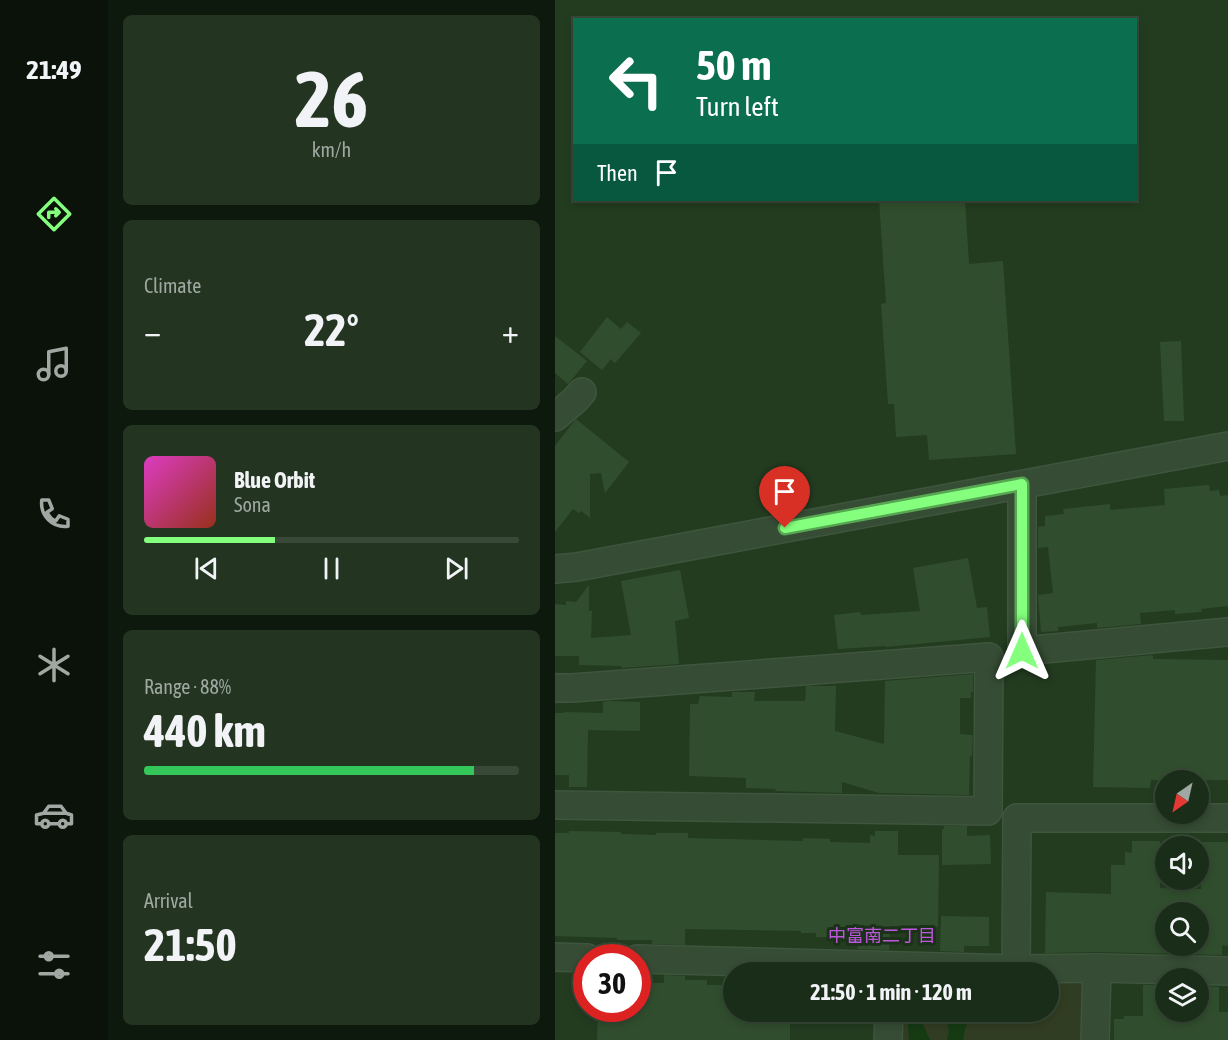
<!DOCTYPE html>
<html lang="en">
<head>
<meta charset="utf-8">
<style>
  body { margin:0; font-family:"Asap Condensed","Noto Sans JP",sans-serif; background:#233521; color:#f1f3f6; height:100vh; display:flex; flex-direction:column; font-size:22px; white-space:nowrap }
  * { box-sizing:border-box; margin:0 }
  p { font-size:20px; color:#9fa8a2 }
  .icon { flex:none; width:33px; height:33px; fill:none; stroke:currentColor; stroke-width:2; stroke-linecap:round; stroke-linejoin:round }
  .map { position:relative; flex:1; overflow:hidden }
  .panel { display:flex; flex-direction:column; gap:15px; padding:15px; background:#0e190d; width:447px }
  .panel>* { flex:none }
  .banner { position:absolute; left:18px; top:18px; width:564px; height:183px; border-radius:0px; box-shadow:0 3px 9px #0003,0 0 0 2px #384937; background:#0b6e4f; color:#fff; overflow:hidden }
  .needle { width:39px; rotate:214deg }
  .buttons { position:absolute; left:600px; top:770px; display:grid; gap:12px }
  .buttons a { display:grid; place-items:center; width:54px; height:54px; border-radius:50%; background:#1a2d18; box-shadow:0 3px 9px #0003,0 0 0 2px #384937; font-size:30px }
  .speed { position:absolute; left:18px; top:944px; display:flex; gap:12px; font-size:30px; font-weight:700; text-align:center }
  .speed>* { display:grid; place-content:center; width:78px; height:78px; border-radius:50%; background:#1a2d18; box-shadow:0 3px 9px #0003,0 0 0 2px #384937; line-height:1 }
  .speed .limit { border:9px solid #d22; background:#fff; color:#111 }
  .pin { position:absolute; display:grid; place-items:center; width:51px; height:51px; color:#fff; margin:-62px -26px; border-radius:50% 50% 50% 0; rotate:-45deg; box-shadow:0 0 6px #0007 }
  .pin .icon { rotate:45deg }
  .me { position:absolute; width:66px; margin:-33px; rotate:0deg; stroke-linejoin:round; filter:drop-shadow(0 0 4px #0008) }
  .turn { display:flex; align-items:center; gap:21px; height:126px; padding:0 24px; font-size:27px }
  .turn .icon { width:78px; height:78px; stroke-width:2.5 }
  .turn b { display:block; font-size:42px; line-height:51px }
  .then { display:flex; align-items:center; height:57px; padding:0 24px; background:#0003; gap:12px; font-size:22px }
  .big { font-size:45px; font-weight:700; line-height:1.1 }
  .panel .widget { flex:1; display:flex; flex-direction:column; justify-content:center; gap:9px; min-width:0; padding:0 21px; border-radius:9px; background:#233521 }
  .panel .dial { align-items:center; gap:0 }
  .dial b { font-size:78px; line-height:1 }
  .song { display:flex; align-items:center; gap:18px }
  .cover { width:72px; height:72px; border-radius:9px; background:linear-gradient(135deg,hsl(310 70% 55%),hsl(10 70% 35%)) }
  .played { height:6px; border-radius:3px; background:linear-gradient(90deg,#84ff7e 35%,#384937 35%) }
  .keys { display:flex; justify-content:space-around; direction:ltr }
  .heat { display:flex; justify-content:space-between; align-items:center; font-size:33px; direction:ltr }
  .charge { height:9px; border-radius:4px; background:linear-gradient(90deg,#34c759 88%,#384937 0) }
  .trip { position:absolute; left:168px; top:962px; width:336px; height:60px; border-radius:30px; background:#1a2d18; box-shadow:0 3px 9px #0003,0 0 0 2px #384937; font-weight:700; line-height:60px; text-align:center }
  main { display:flex; flex:1; min-height:0 }
  .tab-bar { display:flex; flex-direction:column; width:108px; justify-content:space-around; align-items:center; background:#0a120a; color:#9fa8a2 }
  .tab-bar .icon { width:42px; height:42px }
  .tab-bar .current { color:#84ff7e }
  .tab-bar b { font-size:27px; color:#f1f3f6 }
  .map>svg:first-child { display:block }
</style>
</head>
<body>
<main>
<nav class="tab-bar">
<b>21:49</b>
<svg class="icon current" aria-label="directions" viewBox="0 0 24 24"><path d="M12 3l9 9-9 9-9-9zM9 14v-3h6M13 9l2 2-2 2"/></svg>
<svg class="icon" aria-label="music" viewBox="0 0 24 24"><path d="M9 18V5l10-2v13"/><circle cx="6" cy="18" r="3"/><circle cx="16" cy="16" r="3"/></svg>
<svg class="icon" aria-label="phone" viewBox="0 0 24 24"><path d="M5 4h4l2 5-3 2q2 4 5 5l2-3 5 2v4C11 20 4 13 5 4z"/></svg>
<svg class="icon" aria-label="climate" viewBox="0 0 24 24"><path d="M12 3v18M4 7l16 10M4 17L20 7"/></svg>
<svg class="icon" aria-label="car" viewBox="0 0 24 24"><path d="M5 17H2v-5l4-1 3-4h7l3 4 3 1v5h-3M9 17h6M6 11h13"/><circle cx="7" cy="17" r="2"/><circle cx="17" cy="17" r="2"/></svg>
<svg class="icon" aria-label="filters" viewBox="0 0 24 24"><path d="M4 7h16M4 17h16"/><circle cx="9" cy="7" r="2"/><circle cx="15" cy="17" r="2"/></svg>
</nav>
<section class="panel">
<div class="widget dial"><b>26</b><p>km/h</p></div>
<div class="widget"><p>Climate</p>
<div class="heat"><a>−</a><b class="big">22°</b><a>+</a></div>
</div>
<div class="widget">
<div class="song"><i class="cover"></i><div><b>Blue Orbit</b><p>Sona</p></div></div>
<div class="played"></div>
<div class="keys"><svg class="icon" aria-label="previous" viewBox="0 0 24 24"><path d="M18 5L8 12l10 7zM5 5v14"/></svg><svg class="icon" aria-label="pause" viewBox="0 0 24 24"><path d="M8 5v14M16 5v14"/></svg><svg class="icon" aria-label="next" viewBox="0 0 24 24"><path d="M6 5l10 7-10 7zM19 5v14"/></svg></div>
</div>
<div class="widget"><p>Range · 88%</p><b class="big">440 km</b><div class="charge"></div></div>
<div class="widget"><p>Arrival</p><b class="big">21:50</b></div>
</section>
<div class="map">
<svg width="673" height="1040" viewBox="0 0 673 1040">
  <rect width="100%" height="100%" fill="#233c20"/>
  <path fill="#313d22" d="M494,979H525L533,985L531,1040H341L342,1011H494Z"/>
  <g fill="#163b13">
    <path d="M390,1011H417L410,1029L408,1040H392L394,1031Z"/>
    <path d="M359,1015L365,1018L375,1040H354L353,1026L356,1017Z"/>
  </g>
  <g fill="#304e2d" fill-rule="evenodd">
    <path d="M324,200H410L414,264L448,261L461,454L374,460L372,435L341,437L339,404H333L326,304L331,303Z"/>
    <path d="M52,317L66,329L72,322L86,333L60,363L56,359L47,370L25,352Z"/>
    <path d="M0,336L32,361L13,384L0,373Z"/>
    <path d="M626,341L629,421H609L605,342Z"/>
    <path d="M21,419L74,462L50,493L46,473L35,474V518L26,511L24,513L18,509L0,532V446Z"/>
    <path d="M654,485L655,491L664,490L665,496L673,495V606L646,609L647,612L620,614V610L585,613L586,624L542,628V623L503,627V631L486,632L483,595L498,593L493,547L483,548V527L490,526V516L509,514L508,509L555,504V510L610,505L609,489Z"/>
    <path d="M413,558L422,608L432,607L435,637L331,647V646L283,649L279,615L305,612L306,615L365,611L358,568Z"/>
    <path d="M125,570L134,618L120,621L124,664L67,668L66,666L24,665V656H0V604L11,605V601L21,602L34,585V611H37L36,638L76,635L66,581Z"/>
    <path d="M598,655V659L673,660V780H596L595,788L538,787L541,660Z"/>
    <path d="M418,674V692H416V698H405V734L418,735L417,756H415L414,795L324,793L287,782V793L220,791L221,789L191,788V778L134,776L135,704H143L145,696L177,697V692H200L199,701H250L251,686H281L280,731L329,744L330,681Z"/>
    <path d="M54,701L85,702V731L33,730L32,787H14V775H0V713H9V712L48,713V702Z"/>
    <path d="M389,826H412V836L435,835L436,864L387,865V829H389Z"/>
    <path d="M14,831L66,832V834L101,835V833H133V838L248,841V838L275,839V842L315,843V835L320,836V831H343V855H384L383,927L335,926L334,950L303,949L301,938L261,937V933H246V931L130,929V945L97,944V940H62V938L0,936V833H14Z"/>
    <path d="M577,841H605V888L646,889L647,842H673V946L667,945V955L542,952L490,953L491,892L556,894V865H570V852L577,853ZM610,912H644V945H610Z"/>
    <path d="M386,916L434,917V946H409V952L385,951Z"/>
    <path d="M109,975L130,976V980H152V985H178V1011H235V1040H42L43,1008H82V983H109Z"/>
    <path d="M588,985H610V1015H644L645,986L664,987V1012H673V1040H559V1019H569V1016H588Z"/>
  </g>
  <g fill="none" stroke-linecap="round" stroke-linejoin="round">
    <g stroke="#3f553e" stroke-width="30">
      <g id="minor">
        <path d="M0,417L20,400L27,392"/>
        <path d="M467,485V651L673,632"/>
        <path d="M0,569L22,567L673,446"/>
        <path d="M0,688H17L434,657L433,811L0,805"/>
        <path d="M0,957L32,958"/>
        <path d="M82,959L461,969L542,968L673,971"/>
        <path d="M461,969L462,818H673"/>
        <path d="M333,1040L334,1011"/>
        <path d="M540,1040L542,968"/>
      </g>
    </g>
    <use href="#minor" stroke="#364c34" stroke-width="27"/>
  </g>
  <g fill="none" stroke-linecap="round" stroke-linejoin="round">
    <g stroke="#56a652" stroke-width="15">
      <path id="route" d="M230,528L467,484V651"/>
    </g>
    <use href="#route" stroke="#84ff7e" stroke-width="10"/>
  </g>
  <g text-anchor="middle" stroke-width="6" stroke-linejoin="round" paint-order="stroke">
    <g font-size="18" fill="#bd57dc" stroke="#1c311a">
      <text x="327" y="942">中富南二丁目</text>
    </g>
  </g>
</svg>
<div class="buttons">
<a><svg class="needle" viewBox="-14 -14 28 28"><path d="M0-13l5 13h-10z" fill="#e53935"/><path d="M0 13l5-13h-10z" fill="#9fa8a2"/></svg></a>
<a><svg class="icon" aria-label="sound" viewBox="0 0 24 24"><path d="M4 9h4l5-4v14l-5-4H4zM17 9q2 3 0 6"/></svg></a>
<a><svg class="icon" aria-label="search" viewBox="0 0 24 24"><circle cx="10" cy="10" r="6"/><path d="M15 15l6 6"/></svg></a>
<a><svg class="icon" aria-label="layers" viewBox="0 0 24 24"><path d="M12 4l9 5-9 5-9-5zM3 14l9 5 9-5"/></svg></a>
</div>
<div class="speed"><div class="limit">30</div></div>
<div class="pin" style="left:230px;top:528px;background:#d93025"><svg class="icon" aria-label="arrive" viewBox="0 0 24 24"><path d="M6 21V4h12l-3 4 3 4H6"/></svg></div>
<svg class="me" style="left:467px;top:651px" viewBox="-20 -20 40 40"><path d="M0-17L14 15 0 8-14 15z" fill="#84ff7e" stroke="#fff" stroke-width="4"/></svg>
<div class="trip">21:50 · 1 min · 120 m</div>
<div class="banner">
<div class="turn"><svg class="icon" aria-label="left" viewBox="0 0 24 24"><path d="M17 20v-9H6M10 6l-5 5 5 5"/></svg><div><b>50 m</b>Turn left</div></div>
<div class="then">Then<svg class="icon" aria-label="arrive" viewBox="0 0 24 24"><path d="M6 21V4h12l-3 4 3 4H6"/></svg></div>
</div>
</div>
</main>
</body>
</html>
